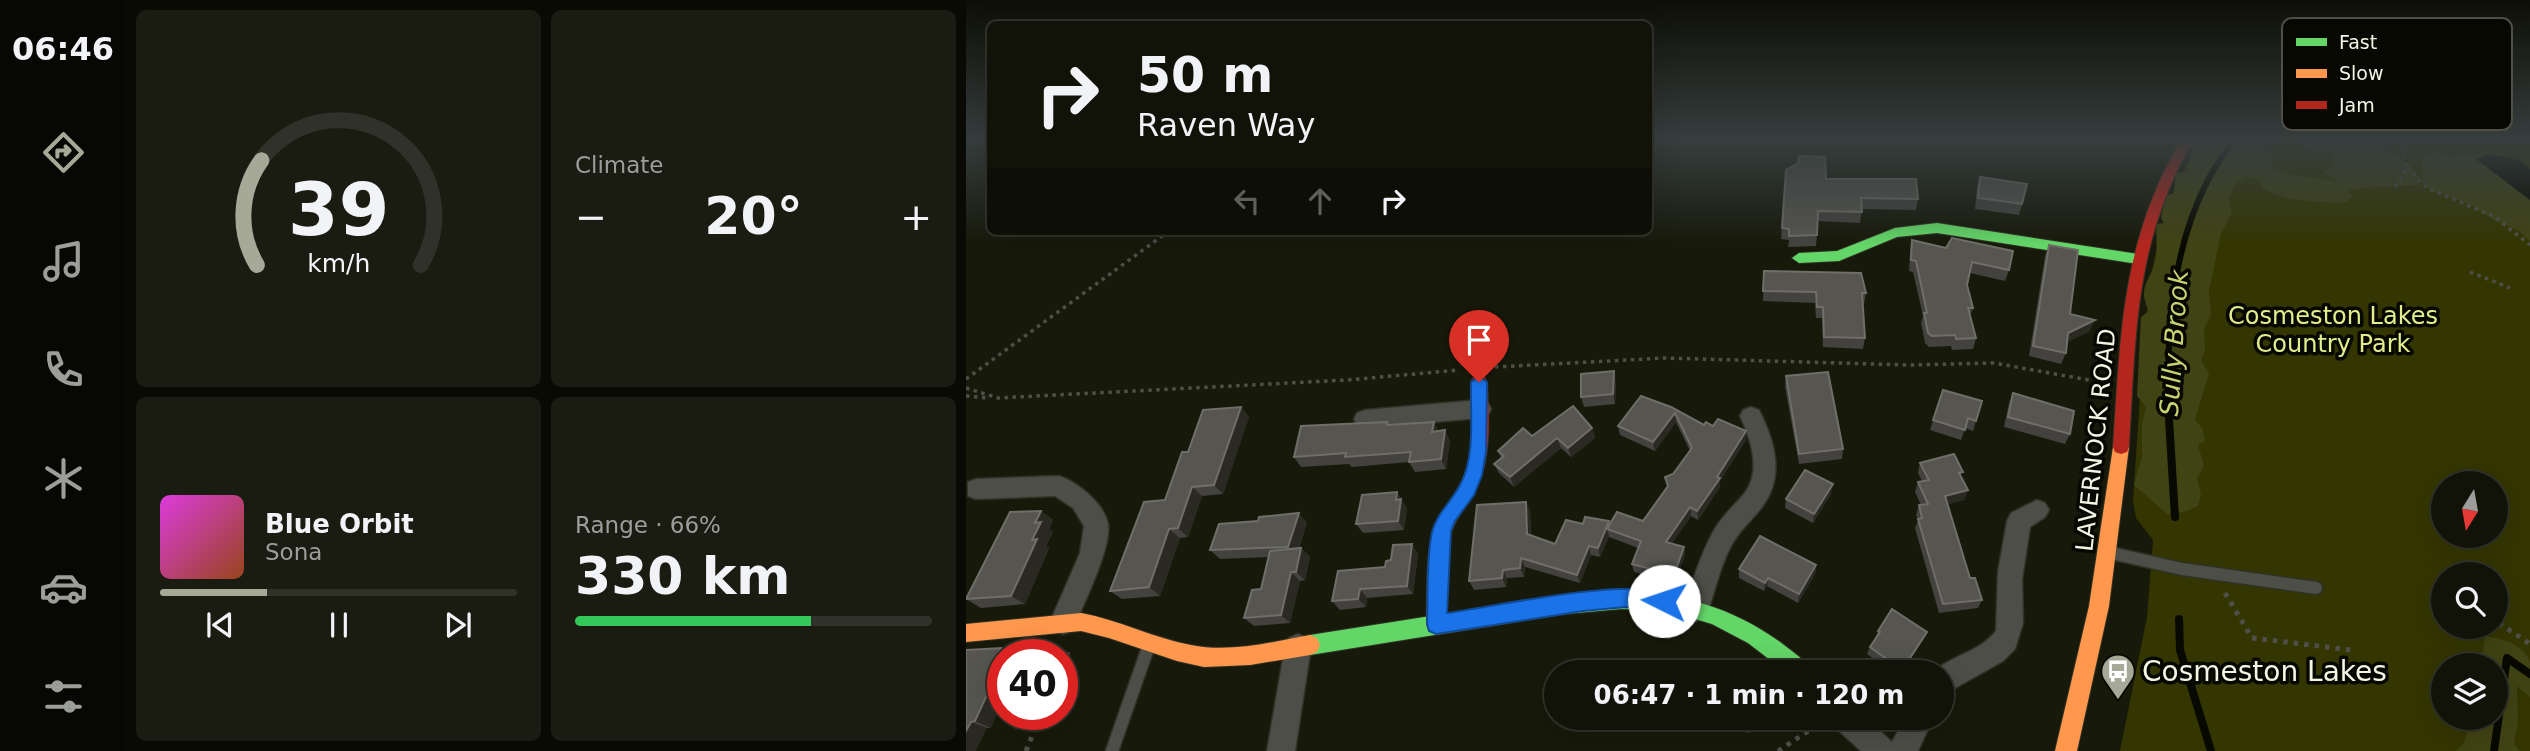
<!DOCTYPE html>
<html lang="en">
<head>
<meta charset="utf-8">
<style>
  body { margin:0; font-family:"DejaVu Sans",sans-serif; background:#1a1c12; color:#f1f3f6; height:100vh; display:flex; flex-direction:column; font-size:26px; white-space:nowrap }
  * { box-sizing:border-box; margin:0 }
  p { font-size:23px; color:#9c9e9c }
  .icon { flex:none; width:38px; height:38px; fill:none; stroke:currentColor; stroke-width:2; stroke-linecap:round; stroke-linejoin:round }
  .map { position:relative; flex:1; overflow:hidden }
  .sheet { display:flex; flex-direction:column; gap:10px; padding:10px; background:#090a04; width:840px }
  .sheet>* { flex:none }
  .hud { position:absolute; left:21px; top:21px; width:665px; height:214px; border-radius:10px; box-shadow:0 7px 28px #0002,0 0 0 2px #303229; background:#111308; color:#f1f3f6; overflow:hidden }
  .needle { width:46px; rotate:191deg }
  .controls { position:absolute; left:1465px; top:471px; display:grid; gap:14px }
  .controls a { display:grid; place-items:center; width:77px; height:77px; border-radius:50%; background:#111308; box-shadow:0 7px 28px #0002,0 0 0 2px #303229; font-size:35px }
  .speed { position:absolute; left:21px; top:639px; display:flex; gap:14px; font-size:35px; font-weight:700; text-align:center }
  .speed>* { display:grid; place-content:center; width:91px; height:91px; border-radius:50%; background:#111308; box-shadow:0 7px 28px #0002,0 0 0 2px #303229; line-height:1 }
  .speed .limit { border:10px solid #d22; background:#fff; color:#111 }
  .pin { position:absolute; display:grid; place-items:center; width:60px; height:60px; color:#fff; margin:-72px -30px; border-radius:50% 50% 50% 0; rotate:-45deg; box-shadow:0 0 7px #0007 }
  .pin .icon { rotate:45deg }
  .me { position:absolute; width:77px; margin:-38px; rotate:274deg; stroke-linejoin:round; filter:drop-shadow(0 0 5px #0008) }
  .turn { display:flex; align-items:center; gap:24px; height:147px; padding:0 35px; font-size:32px }
  .turn .icon { width:91px; height:91px; stroke-width:2.5 }
  .turn b { display:block; font-size:49px; line-height:60px }
  .lanes { display:flex; align-items:center; height:66px; padding:0 35px; background:#0003; justify-content:center; gap:35px; direction:ltr }
  .lanes .off { opacity:.35 }
  .big { font-size:52px; font-weight:600; line-height:1.1 }
  .sheet .widget { flex:1; display:flex; flex-direction:column; justify-content:center; gap:10px; min-width:0; padding:0 24px; border-radius:10px; background:#1a1c12 }
  .sheet .dial { align-items:center; gap:0 }
  .dial svg { height:182px; overflow:visible; fill:none; stroke:#303229; stroke-width:7; stroke-linecap:round; text-anchor:middle }
  .dial text { fill:#f1f3f6; stroke:none }
  .song { display:flex; align-items:center; gap:21px }
  .cover { width:84px; height:84px; border-radius:10px; background:linear-gradient(135deg,hsl(300 70% 55%),hsl(20 70% 35%)) }
  .played { height:7px; border-radius:4px; background:linear-gradient(90deg,#a6a898 30%,#303229 30%) }
  .keys { display:flex; justify-content:space-around; direction:ltr }
  .heat { display:flex; justify-content:space-between; align-items:center; font-size:38px; direction:ltr }
  .charge { height:10px; border-radius:5px; background:linear-gradient(90deg,#34c759 66%,#303229 0) }
  .sheet .tiles { flex:1; display:grid; gap:10px; grid-template-columns:repeat(2,1fr) }
  .trip { position:absolute; left:578px; top:660px; width:410px; height:70px; border-radius:35px; background:#111308; box-shadow:0 7px 28px #0002,0 0 0 2px #303229; font-weight:600; line-height:70px; text-align:center }
  main { display:flex; flex:1; min-height:0 }
  .tabs { display:flex; flex-direction:column; width:126px; justify-content:space-around; align-items:center; background:#070803; color:#9c9e9c }
  .tabs .icon { width:49px; height:49px }
  .tabs .on { color:#a6a898 }
  .tabs b { font-size:32px; color:#f1f3f6 }
  .map>svg:first-child { display:block }
</style>
</head>
<body>
<main>
<nav class="tabs">
<b>06:46</b>
<svg class="icon on" aria-label="directions" viewBox="0 0 24 24"><path d="M12 3l9 9-9 9-9-9zM9 14v-3h6M13 9l2 2-2 2"/></svg>
<svg class="icon" aria-label="music" viewBox="0 0 24 24"><path d="M9 18V5l10-2v13"/><circle cx="6" cy="18" r="3"/><circle cx="16" cy="16" r="3"/></svg>
<svg class="icon" aria-label="phone" viewBox="0 0 24 24"><path d="M5 4h4l2 5-3 2q2 4 5 5l2-3 5 2v4C11 20 4 13 5 4z"/></svg>
<svg class="icon" aria-label="climate" viewBox="0 0 24 24"><path d="M12 3v18M4 7l16 10M4 17L20 7"/></svg>
<svg class="icon" aria-label="car" viewBox="0 0 24 24"><path d="M5 17H2v-5l4-1 3-4h7l3 4 3 1v5h-3M9 17h6M6 11h13"/><circle cx="7" cy="17" r="2"/><circle cx="17" cy="17" r="2"/></svg>
<svg class="icon" aria-label="filters" viewBox="0 0 24 24"><path d="M4 7h16M4 17h16"/><circle cx="9" cy="7" r="2"/><circle cx="15" cy="17" r="2"/></svg>
</nav>
<section class="sheet">
<div class="tiles">
<div class="widget dial"><svg viewBox="0 0 100 80">
<path d="M14 69A42 42 0 1 1 86 69"/>
<path d="M14 69A42 42 0 0 1 16 23" stroke="#a6a898"/>
<text x="50" y="56" font-size="32" font-weight="700">39</text>
<text x="50" y="72" font-size="11">km/h</text>
</svg></div>
<div class="widget"><p>Climate</p>
<div class="heat"><a>−</a><b class="big">20°</b><a>+</a></div>
</div>
<div class="widget">
<div class="song"><i class="cover"></i><div><b>Blue Orbit</b><p>Sona</p></div></div>
<div class="played"></div>
<div class="keys"><svg class="icon" aria-label="previous" viewBox="0 0 24 24"><path d="M18 5L8 12l10 7zM5 5v14"/></svg><svg class="icon" aria-label="pause" viewBox="0 0 24 24"><path d="M8 5v14M16 5v14"/></svg><svg class="icon" aria-label="next" viewBox="0 0 24 24"><path d="M6 5l10 7-10 7zM19 5v14"/></svg></div>
</div>
<div class="widget"><p>Range · 66%</p><b class="big">330 km</b><div class="charge"></div></div>
</div>
</section>
<div class="map">
<svg width="1564" height="751" viewBox="0 0 1564 751">
  <rect width="100%" height="100%" fill="#17190a"/>
  <path fill="#333601" fill-rule="evenodd" d="M1235,140H1564V751H1154L1181,617L1187,540L1170,518L1167,501C1170,456 1173,411 1176,366C1182,282 1189,212 1235,140ZM1477,483H1530V536H1477ZM1477,574H1530V626H1477ZM1477,665H1530V718H1477Z"/>
  <g fill="#404314">
    <path d="M1228,140H1293L1306,154L1307,167C1324,180 1349,175 1368,182L1371,180L1358,172L1370,165L1367,154L1306,140C1356,140 1419,129 1453,176L1452,184C1429,189 1406,185 1383,190L1386,196L1381,202C1352,203 1323,202 1296,189L1293,179L1280,177L1270,183L1263,199L1266,213L1255,234L1243,291L1245,314L1238,329L1239,351L1235,360L1243,374L1229,419L1237,430L1239,441L1232,445L1238,466L1231,478L1235,494L1232,506L1218,512L1201,514L1168,485L1176,456V424L1180,407L1171,396L1175,317L1183,311C1170,286 1186,280 1190,258C1192,247 1189,235 1191,224L1198,223L1195,217L1200,196L1208,193L1210,173L1221,172Z"/>
    <path d="M1469,153C1484,159 1493,154 1508,155C1528,156 1548,172 1564,182V241L1552,230L1530,221L1505,205L1465,190L1457,183L1455,157Z"/>
    <path d="M1519,637C1535,637 1561,646 1564,663C1564,673 1564,686 1564,697L1551,686L1552,721L1548,744L1554,751H1490L1498,743L1504,718H1530V665H1511L1517,652Z"/>
  </g>
  <path fill="#080a01" d="M1521,155C1537,156 1553,157 1564,169V200L1510,159Z"/>
  <g fill="none" stroke-linecap="round" stroke-linejoin="round">
    <path stroke="#080a01" stroke-width="6" d="M1202,405C1201,329 1206,249 1242,180C1249,166 1259,153 1268,140"/>
    <g stroke="#080a01" stroke-width="8">
      <path d="M1202,403L1209,517"/>
      <path d="M1213,619L1214,650L1245,751"/>
      <path d="M1528,751L1541,658L1564,674"/>
    </g>
    <g stroke="#313226" stroke-width="15">
      <g id="lane">
        <path d="M1145,553L1216,569L1350,588"/>
        <path d="M146,751L183,645"/>
      </g>
    </g>
    <g stroke="#313226" stroke-width="3">
      <g id="street">
        <path d="M514,400L522,403L525,409L522,415L514,418L399,428L391,425L388,419L391,413L399,410Z"/>
        <path d="M785,407L793,410C809,442 819,476 796,507C786,520 773,531 765,546C753,568 749,594 739,618L730,621L721,618L717,609C726,583 734,556 747,532C755,517 767,507 778,494C796,471 785,440 774,416L777,410Z"/>
        <path d="M93,476C111,482 138,503 142,524C146,548 116,607 106,631L97,634L88,631L84,622L114,553L118,526L107,508L89,496L10,499L2,496V482L10,479Z"/>
        <path d="M1071,500L1079,503L1083,510L1079,517L1064,527L1056,579L1057,623L1049,649L1037,661L975,696V672H967C986,655 1014,652 1030,631L1032,572L1041,521L1045,513Z"/>
        <path d="M332,634L341,638L345,647L329,751H301L319,647L323,638Z"/>
        <path d="M866,718H900L926,742L939,718H967L952,751H895L870,728Z"/>
      </g>
    </g>
    <g stroke="#313226" stroke-width="2">
      <g id="fast">
        <path d="M971,223L1172,254L1179,259L1172,264L971,233L931,237L873,261L833,263L826,258L833,253L871,251L929,228Z"/>
        <path d="M655,591C716,593 769,608 818,645C828,653 840,660 845,672H820L782,643L746,624L709,613L682,610L655,609L599,614L344,655L337,652L334,645L337,638L344,635L599,595Z"/>
      </g>
    </g>
    <g stroke="#313226" stroke-width="2">
      <g id="slow">
        <path d="M1155,440L1161,442L1163,447L1143,606L1111,751H1089L1123,606L1147,447L1149,442Z"/>
        <path d="M115,613C153,620 187,638 225,645C264,653 306,642 344,635L351,638L354,645L351,652L344,655L284,665L238,667L211,661L143,638L115,631L0,642V624Z"/>
      </g>
    </g>
    <g stroke="#313226" stroke-width="2">
      <g id="jam">
        <path d="M1215,140H1227C1168,243 1170,333 1163,447L1161,452L1155,454L1149,452L1147,447C1155,332 1155,243 1215,140Z"/>
        <path d="M513,376L519,378L521,382C523,419 526,455 510,489C502,506 488,518 484,537C477,565 481,595 480,624L477,631L470,633L463,631L460,624C462,595 459,565 466,537C472,514 488,500 497,479C510,449 506,414 505,382L507,378Z"/>
      </g>
    </g>
    <g stroke="#4e4f49" stroke-width="3.5" stroke-dasharray="3.5 4.5" stroke-linecap="butt">
      <path d="M1441,168L1461,188L1529,217L1564,245"/>
      <path d="M1429,187L1441,168L1435,140"/>
      <path d="M1504,272L1544,288"/>
      <path d="M529,367L699,358L943,365L1028,363L1134,382"/>
      <path d="M0,379L203,231"/>
      <path d="M0,388L32,398L381,380L493,370"/>
      <path d="M0,396L23,398"/>
    </g>
    <g stroke="#4e4f49" stroke-width="5" stroke-dasharray="4.5 6" stroke-linecap="butt">
      <path d="M1259,593L1286,638L1385,650"/>
      <path d="M1533,623L1564,644"/>
      <path d="M96,665L102,652"/>
      <path d="M60,751L75,714"/>
      <path d="M812,751L856,722"/>
    </g>
    <use href="#lane" stroke="#4d4e47" stroke-width="12"/>
    <use href="#street" fill="#4d4e47" fill-rule="evenodd"/>
    <use href="#fast" fill="#63d668" fill-rule="evenodd"/>
    <use href="#slow" fill="#ff974d" fill-rule="evenodd"/>
    <use href="#jam" fill="#b3261e" fill-rule="evenodd"/>
  </g>
  <g fill="#43423f">
    <path d="M820,170L952,199L950,210L896,209L894,223L852,221L850,246L822,247L823,240L815,239Z"/>
    <path d="M1014,177L1056,204L1053,215L1009,209L1011,188Z"/>
    <path d="M946,240L1043,270L1039,281L1004,273L1001,285L1007,308L1004,316L1010,338L1007,349L986,350L985,346L963,347L959,343L955,323L957,316L947,272L943,271L944,251Z"/>
    <path d="M1083,245L1104,314L1124,331L1101,342L1100,353L1095,364L1063,356L1079,256Z"/>
    <path d="M798,271L900,293L898,304H897L899,338L897,349L857,347L856,318H850L849,303L797,301Z"/>
    <path d="M820,376L877,449L876,459L833,464L819,387Z"/>
    <path d="M650,382L649,404L618,407L615,397Z"/>
    <path d="M977,390L1010,421L1007,431L999,428L995,440L964,430Z"/>
    <path d="M1047,393L1104,434L1099,444L1038,427L1043,403Z"/>
    <path d="M675,396L738,425L780,440L754,481V487L732,520L725,516L706,543L718,547L719,555L709,583L668,572L666,564L672,548L643,537V536L634,557L625,555L614,583L559,567L558,577L541,578L540,587L508,590L503,581L560,502L564,511L565,535L589,544L617,524L643,521V524L677,521L701,487L699,477L707,474L724,451L710,422L689,451L654,435L652,426Z"/>
    <path d="M275,407L283,417L257,494L236,496L222,537L214,538L194,596L156,599L144,591L199,500L222,452Z"/>
    <path d="M421,422L423,425L472,431L479,430L484,441L480,469L449,472L443,462L386,467L383,464L335,467L328,457Z"/>
    <path d="M626,428L629,438L605,457L595,448L548,487L533,473L528,464L535,458L532,451L566,436Z"/>
    <path d="M954,463L995,478L1002,490L998,500L982,504L1004,578L1016,600L1012,608L973,613L949,528L952,521L950,515L953,505H955L949,492L952,482L956,481L952,473Z"/>
    <path d="M431,492L441,509L438,530L397,533L390,524Z"/>
    <path d="M865,494L847,523L819,508L820,499Z"/>
    <path d="M75,511L87,520L83,529L87,532L80,546L83,548L59,604L15,608L0,599Z"/>
    <path d="M341,522L333,548H335L344,557L339,580L334,581L324,623L288,626L278,618L295,589L303,557L254,559L244,550Z"/>
    <path d="M452,553L447,594L401,598L400,607L374,610L366,601L419,567L425,560Z"/>
    <path d="M850,565L849,574L832,603L801,586L798,591L773,578V569Z"/>
    <path d="M912,631L961,632L957,640L936,672H926L901,654L904,647L909,639Z"/>
    <path d="M0,650L25,728H21L0,751Z"/>
    <path d="M729,718H800L783,733Z"/>
  </g>
  <g fill="#2a2922">
    <path d="M1129,320L1124,331L1097,344L1102,333Z"/>
    <path d="M648,371L650,382L649,404L647,394Z"/>
    <path d="M275,407L283,417L257,494L248,485Z"/>
    <path d="M709,413L710,422L689,451L687,442Z"/>
    <path d="M468,422L473,432H466Z"/>
    <path d="M626,428L629,438L605,457L602,448Z"/>
    <path d="M479,430L484,441L480,469L475,459Z"/>
    <path d="M780,431V440L754,481V487L732,520L731,511L751,477Z"/>
    <path d="M591,438L595,448L548,487L544,477Z"/>
    <path d="M867,484L865,494L847,523L848,514Z"/>
    <path d="M226,487L236,496L222,537L212,528Z"/>
    <path d="M1002,490L998,500L976,506L979,496Z"/>
    <path d="M431,492L441,509L438,530L432,521L430,500Z"/>
    <path d="M560,502L564,511L565,543L561,534Z"/>
    <path d="M724,507L725,516L701,550L700,542Z"/>
    <path d="M75,511L87,520L83,529L87,532L80,546L83,548L59,604L45,596L66,540L69,523Z"/>
    <path d="M333,513L341,522L330,555L322,547Z"/>
    <path d="M643,521L645,530L641,529L643,536L634,557L632,548Z"/>
    <path d="M203,529L214,538L194,596L183,587Z"/>
    <path d="M446,544L452,553L447,594L441,586Z"/>
    <path d="M623,546L625,555L614,583L611,575Z"/>
    <path d="M718,547L719,555L709,583L708,575Z"/>
    <path d="M335,548L344,557L339,580L330,572Z"/>
    <path d="M555,558L559,567L558,577L554,568Z"/>
    <path d="M850,565L849,574L832,603L833,594Z"/>
    <path d="M537,570L541,578L540,587L536,578Z"/>
    <path d="M325,572L334,581L324,623L315,615Z"/>
    <path d="M802,578L801,586L798,591L799,583Z"/>
    <path d="M394,589L401,598L400,607L392,599Z"/>
    <path d="M961,632L957,640L936,672H935Z"/>
    <path d="M35,648L48,654H37V701L25,728L9,721L30,658Z"/>
    <path d="M793,718H800L783,733L784,727Z"/>
    <path d="M5,722L21,728L10,751H0V731Z"/>
  </g>
  <g fill="#565550" stroke="#6f6e68" stroke-width="2">
    <path d="M833,156L859,157L860,179H950L952,199L895,198L896,212L852,211L851,235L823,236V229L816,228L820,170L832,163Z"/>
    <path d="M1014,177L1061,184L1056,204L1012,198Z"/>
    <path d="M986,238L1047,251L1043,270L1006,262L1001,285L1007,308H1002L1010,338L990,339L989,335L966,336L962,333L958,313H961L950,261L945,260L946,240L980,248Z"/>
    <path d="M1083,245L1112,250L1104,314L1129,320L1102,333L1100,353L1067,346Z"/>
    <path d="M798,271L895,273L900,293H896L899,338L858,337L857,307H851L850,292L797,291Z"/>
    <path d="M648,371L647,394L615,397V374Z"/>
    <path d="M862,372L877,449L833,454L820,376Z"/>
    <path d="M977,390L1016,401L1010,421L1002,418L999,430L967,420Z"/>
    <path d="M1047,393L1108,411L1104,434L1042,417Z"/>
    <path d="M675,396L705,407L738,425L740,422L747,426L752,419L780,431L751,477L754,478L731,511L724,507L700,542L718,547L708,575L666,564L675,541L641,529L651,512L677,521L702,486L699,477L707,474L726,448L709,413L687,442L652,426Z"/>
    <path d="M607,406L626,428L602,448L591,438L544,477L528,464L538,456L532,451L557,428L566,436Z"/>
    <path d="M275,407L248,485L226,487L212,528L203,529L183,587L144,591L178,502L199,500L216,452H222L237,410Z"/>
    <path d="M421,422V425L468,422L466,432L479,430L475,459L443,462L445,452L379,457L380,453L328,457L335,426Z"/>
    <path d="M988,454L997,472L993,473L1002,490L979,496L1004,578H1009L1016,600L977,604L952,519L956,518L953,505L962,504L952,482L963,480L954,463Z"/>
    <path d="M839,470L867,484L848,514L820,499Z"/>
    <path d="M431,492L430,500L435,499L432,521L390,524L396,495Z"/>
    <path d="M560,502L561,534L589,544L600,520L617,524L619,517L643,521L632,548L623,546L611,575L555,558L554,568L537,570L536,578L503,581L511,505Z"/>
    <path d="M75,511L69,523L75,522L66,540L71,539L45,596L0,599L44,512Z"/>
    <path d="M333,513L322,547L244,550L253,524L292,521L293,517Z"/>
    <path d="M794,536L850,565L833,594L802,578L799,583L773,569Z"/>
    <path d="M446,544L441,586L394,589L392,599L366,601L372,571L419,567L420,561L425,560L427,545Z"/>
    <path d="M335,548L330,572H325L315,615L278,618L286,590L295,589L304,551Z"/>
    <path d="M926,609L961,632L936,670L904,647L914,632L912,631Z"/>
    <path d="M35,648L30,658L37,657V660L9,721L5,722L0,731V650Z"/>
    <path d="M713,666L739,672H711Z"/>
    <path d="M751,718H793L784,727Z"/>
  </g>
  <linearGradient id="sky" x2="0" y2="1"><stop stop-color="#0d0e06"/><stop offset="0.57" stop-color="#363e3e"/><stop offset="1" stop-color="#363e3e" stop-opacity="0"/></linearGradient>
  <rect width="1564" height="245" fill="url(#sky)"/>
  <path fill="#1a73e8" stroke="#114b97" stroke-width="2" d="M513,376L521,382L520,452L516,475L508,495L489,521L485,531L481,613C531,606 661,577 704,594L707,601L704,607L698,610L660,607L617,611L470,634L463,631L461,624C462,595 460,561 466,532C471,513 486,501 494,485C510,457 504,413 505,382Z"/>
  <defs>
    <g id="bus-pin" transform="scale(1.75)"><path d="M0 17L-7.5 6A9.5 9.5 0 1 1 7.5 6Z" fill="#a6a898" stroke="#070801"/><path d="M-5-6H5V4H4V6H2V4H-2V6H-4V4H-5ZM-3.5-4V0h7V-4ZM-3.5 1.2v1.5H-2V1.2ZM2 1.2v1.5H3.5V1.2Z" fill="#fff"/></g>
  </defs>
  <g fill-rule="evenodd">
    <use href="#bus-pin" x="1152" y="671"/>
  </g>
  <g text-anchor="middle" stroke-width="7" stroke-linejoin="round" paint-order="stroke">
    <g font-size="24" fill="#e2ed8b" stroke="#070801">
      <text x="1367" y="324">Cosmeston Lakes<tspan x="1367" dy="28">Country Park</tspan></text>
    </g>
    <g font-size="24" fill="#f3f5e5" stroke="#070801">
      <text transform="translate(1130 440) rotate(-84)" y="8">LAVERNOCK ROAD</text>
    </g>
    <g font-size="26" font-style="italic" fill="#c9d371" stroke="#070801">
      <text transform="translate(1208 343) rotate(-86)" y="9">Sully Brook</text>
    </g>
    <g font-size="28" fill="#f3f5e5" stroke="#070801" text-anchor="start">
      <text x="1176" y="681">Cosmeston Lakes</text>
    </g>
  </g>
  <rect x="1316" y="18" width="230" height="112" rx="10" fill="#070801" stroke="#4e4f45" stroke-width="2"/>
  <rect x="1330" y="38" width="31" height="8" fill="#63d668"/>
  <rect x="1330" y="69" width="31" height="9" fill="#ff974d"/>
  <rect x="1330" y="101" width="31" height="8" fill="#b3261e"/>
  <g font-size="19" fill="#f3f5e5">
    <text x="1373" y="49">Fast</text>
    <text x="1373" y="80">Slow</text>
    <text x="1373" y="112">Jam</text>
  </g>
</svg>
<div class="controls">
<a><svg class="needle" viewBox="-14 -14 28 28"><path d="M0-13l5 13h-10z" fill="#e53935"/><path d="M0 13l5-13h-10z" fill="#9c9e9c"/></svg></a>
<a><svg class="icon" aria-label="search" viewBox="0 0 24 24"><circle cx="10" cy="10" r="6"/><path d="M15 15l6 6"/></svg></a>
<a><svg class="icon" aria-label="layers" viewBox="0 0 24 24"><path d="M12 4l9 5-9 5-9-5zM3 14l9 5 9-5"/></svg></a>
</div>
<div class="speed"><div class="limit">40</div></div>
<div class="pin" style="left:513px;top:382px;background:#d93025"><svg class="icon" aria-label="arrive" viewBox="0 0 24 24"><path d="M6 21V4h12l-3 4 3 4H6"/></svg></div>
<svg class="me" style="left:698px;top:601px" viewBox="-20 -20 40 40"><circle r="19" fill="#fff"/><path d="M0-13L10 11 0 6-10 11z" fill="#1a73e8"/></svg>
<div class="trip">06:47 · 1 min · 120 m</div>
<div class="hud">
<div class="turn"><svg class="icon" aria-label="right" viewBox="0 0 24 24"><path d="M7 20v-9h11M14 6l5 5-5 5"/></svg><div><b>50 m</b>Raven Way</div></div>
<div class="lanes"><svg class="icon off" aria-label="left" viewBox="0 0 24 24"><path d="M17 20v-9H6M10 6l-5 5 5 5"/></svg><svg class="icon off" aria-label="ahead" viewBox="0 0 24 24"><path d="M12 20V5M6 11l6-6 6 6"/></svg><svg class="icon" aria-label="right" viewBox="0 0 24 24"><path d="M7 20v-9h11M14 6l5 5-5 5"/></svg></div>
</div>
</div>
</main>
</body>
</html>
